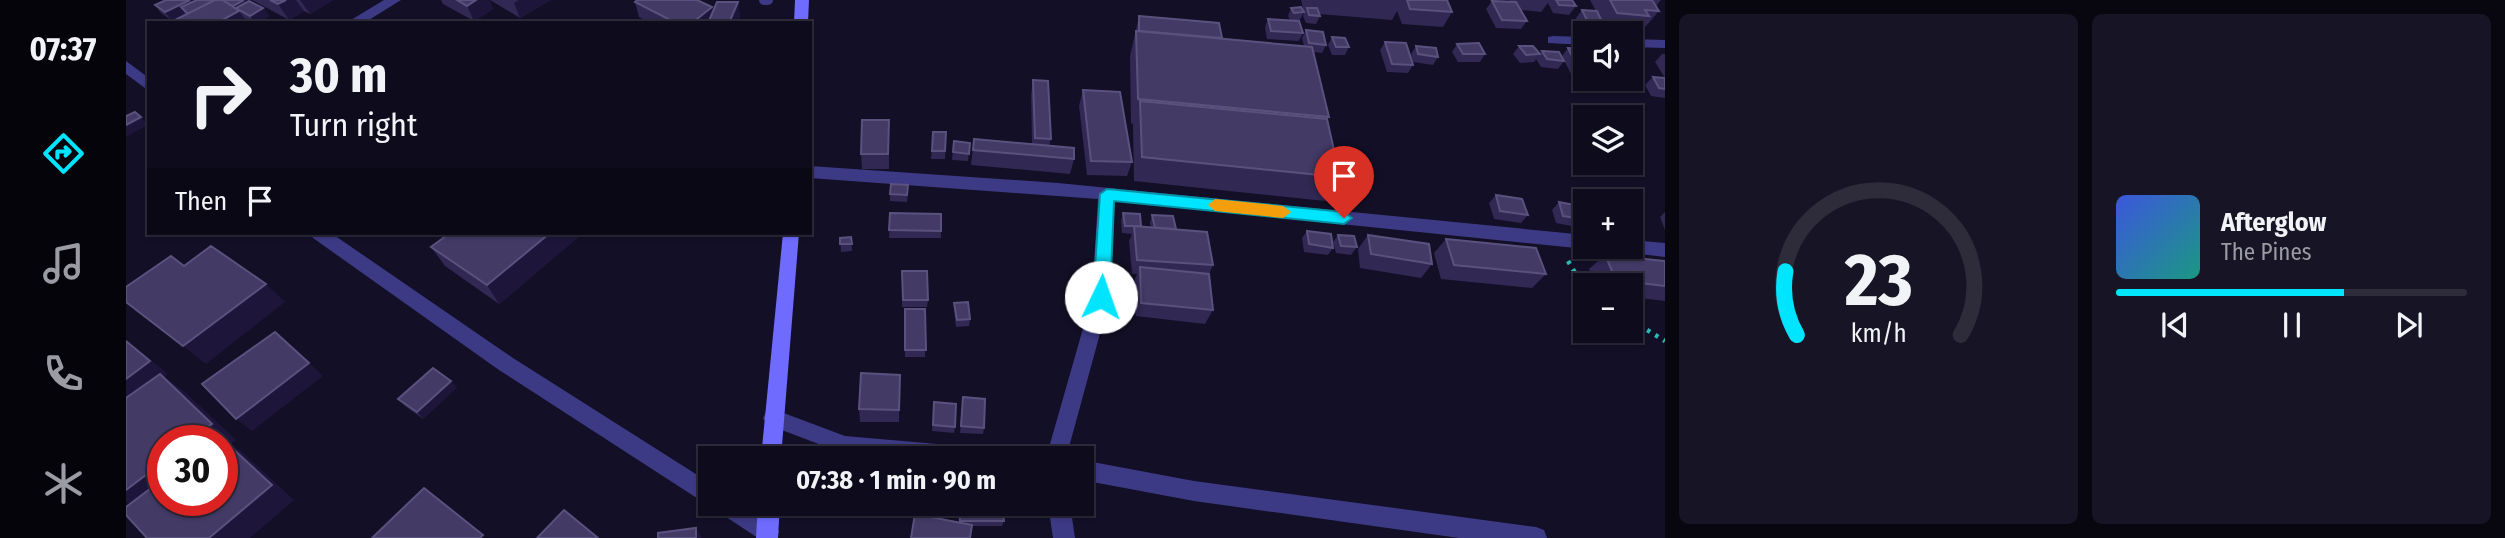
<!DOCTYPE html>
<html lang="en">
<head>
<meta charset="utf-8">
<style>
  body { margin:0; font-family:"Fira Sans Condensed",sans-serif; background:#171425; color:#f1f3f6; height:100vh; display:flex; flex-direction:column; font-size:26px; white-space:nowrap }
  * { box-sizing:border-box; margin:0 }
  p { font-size:23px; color:#9b9ba3 }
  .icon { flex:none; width:38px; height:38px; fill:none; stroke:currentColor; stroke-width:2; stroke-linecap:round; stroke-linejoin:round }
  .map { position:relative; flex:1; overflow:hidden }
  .details { display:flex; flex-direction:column; gap:14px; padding:14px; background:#08060f; width:840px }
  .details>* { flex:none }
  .top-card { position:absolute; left:21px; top:21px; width:665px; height:214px; border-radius:0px; box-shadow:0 2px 5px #0004,0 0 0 2px #2e2b3b; background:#0e0b1c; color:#f1f3f6; overflow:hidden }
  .fabs { position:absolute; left:1447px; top:21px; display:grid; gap:14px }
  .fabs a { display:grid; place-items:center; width:70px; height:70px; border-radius:0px; background:#0e0b1c; box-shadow:0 2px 5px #0004,0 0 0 2px #2e2b3b; font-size:35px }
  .speed { position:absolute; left:21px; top:425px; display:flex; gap:14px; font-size:35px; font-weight:700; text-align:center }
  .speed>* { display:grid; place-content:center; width:91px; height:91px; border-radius:50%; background:#0e0b1c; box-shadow:0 2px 5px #0004,0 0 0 2px #2e2b3b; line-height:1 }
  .speed .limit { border:10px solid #d22; background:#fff; color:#111 }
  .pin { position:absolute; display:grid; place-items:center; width:60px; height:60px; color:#fff; margin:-72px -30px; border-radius:50% 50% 50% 0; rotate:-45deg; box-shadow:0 0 7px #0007 }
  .pin .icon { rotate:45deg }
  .me { position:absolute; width:77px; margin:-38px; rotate:3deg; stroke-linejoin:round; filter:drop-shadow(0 0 5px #0008) }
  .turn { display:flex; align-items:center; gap:24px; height:147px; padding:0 28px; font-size:32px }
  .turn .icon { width:91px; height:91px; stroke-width:2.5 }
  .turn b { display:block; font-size:49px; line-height:60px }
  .then { display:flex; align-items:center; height:66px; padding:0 28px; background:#0003; gap:14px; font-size:26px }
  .details .card { flex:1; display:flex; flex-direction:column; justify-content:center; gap:10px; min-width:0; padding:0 24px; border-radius:10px; background:#171425 }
  .details .dial { align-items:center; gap:0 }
  .dial svg { height:182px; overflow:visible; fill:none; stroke:#2e2b3b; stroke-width:7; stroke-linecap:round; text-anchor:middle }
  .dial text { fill:#f1f3f6; stroke:none }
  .song { display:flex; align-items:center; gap:21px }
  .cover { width:84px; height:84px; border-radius:10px; background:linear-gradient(135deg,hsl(230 70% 55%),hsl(170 70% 35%)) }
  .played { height:7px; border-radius:4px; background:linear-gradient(90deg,#00e5ff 65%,#2e2b3b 65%) }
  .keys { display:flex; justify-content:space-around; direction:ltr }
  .details .tiles { flex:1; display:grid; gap:14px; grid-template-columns:repeat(2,1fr) }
  .trip { position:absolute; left:572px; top:446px; width:396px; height:70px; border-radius:0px; background:#0e0b1c; box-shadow:0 2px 5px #0004,0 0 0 2px #2e2b3b; font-weight:700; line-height:70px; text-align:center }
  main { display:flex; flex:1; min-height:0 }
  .tab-bar { display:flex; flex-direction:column; width:126px; justify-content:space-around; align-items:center; background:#06040b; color:#9b9ba3 }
  .tab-bar .icon { width:49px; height:49px }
  .tab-bar .active { color:#00e5ff }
  .tab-bar b { font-size:32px; color:#f1f3f6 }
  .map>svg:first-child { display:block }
</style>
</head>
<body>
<main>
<nav class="tab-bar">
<b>07:37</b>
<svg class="icon active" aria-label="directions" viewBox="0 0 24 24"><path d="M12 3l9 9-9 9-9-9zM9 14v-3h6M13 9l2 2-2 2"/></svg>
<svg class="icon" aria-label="music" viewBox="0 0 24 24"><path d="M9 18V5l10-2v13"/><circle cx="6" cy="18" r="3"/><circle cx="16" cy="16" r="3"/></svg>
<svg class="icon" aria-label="phone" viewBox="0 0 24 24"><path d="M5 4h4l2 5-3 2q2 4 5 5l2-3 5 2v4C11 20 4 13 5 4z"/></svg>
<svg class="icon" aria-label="climate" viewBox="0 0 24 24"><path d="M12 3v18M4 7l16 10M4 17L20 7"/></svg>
</nav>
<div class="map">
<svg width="1539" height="538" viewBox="0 0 1539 538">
  <rect width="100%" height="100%" fill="#130f26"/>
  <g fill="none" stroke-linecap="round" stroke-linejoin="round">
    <g stroke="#2fb8b0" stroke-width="4.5" stroke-dasharray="3.5 6" stroke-linecap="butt">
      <path d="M1442,261L1460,291"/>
      <path d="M1505,320L1539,341"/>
    </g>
    <path stroke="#3d3a85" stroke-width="10" d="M638,0H642"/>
    <g fill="#3d3a85" fill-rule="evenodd">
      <path d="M258,0H275L238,23H220Z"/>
      <path d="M1427,36L1460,37V45L1422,43V37Z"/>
      <path d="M1505,39L1539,40V48L1505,47Z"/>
      <path d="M0,61L23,78V91L0,74Z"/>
      <path d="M684,166L932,183L1460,235V247H1466L1460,249L989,201L984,297L940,458H920L966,297L972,199L684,178Z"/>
      <path d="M185,233H205L387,358L584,483V504H587L584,505L577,502L373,370L187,238Z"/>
      <path d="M1505,240L1539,243V257L1497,252L1495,247H1505Z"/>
      <path d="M647,409L719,436L857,448L864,451L867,458H762L719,454L640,424L637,418L640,412Z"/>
      <path d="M956,460L1068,481L1410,527L1418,530L1421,538H1333L1068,501L956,480Z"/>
      <path d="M587,504H617L650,524L653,532L650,538H632L591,511Z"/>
      <path d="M922,504H944L949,538H927Z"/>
    </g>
    <g fill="#6f6bff" fill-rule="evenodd">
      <path d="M669,0H683L682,23H668Z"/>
      <path d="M657,233H673L655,458H635Z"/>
      <path d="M632,504H654L652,538H630Z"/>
    </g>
  </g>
  <g fill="#312854">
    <path d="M40,0L122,1L137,8L143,16L132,23H127L119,18L122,23H52L49,20L60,15L59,14L45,20L35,13L29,5Z"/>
    <path d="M126,0H207L184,14L178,11L163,20Z"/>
    <path d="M315,0H363L367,9L348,21L317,4Z"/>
    <path d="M364,0H425L394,18Z"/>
    <path d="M1175,0H1321L1326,12L1317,27L1276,24L1271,11L1266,20L1193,14L1194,16L1190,24L1180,23L1177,16L1178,13Z"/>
    <path d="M1383,0H1446L1450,6L1443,15L1427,13L1422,3L1415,12L1395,10L1401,21L1395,29L1370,28L1360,9L1366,1L1384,2Z"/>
    <path d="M1464,0H1535L1530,6L1533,11L1520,26H1514L1510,31L1479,28L1478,26L1472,33L1457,32L1450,18L1456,10L1470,11Z"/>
    <path d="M509,2L586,7L587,12L612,2L614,18L612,23H524L513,17Z"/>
    <path d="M1165,8L1178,12L1174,20L1168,21L1177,33L1173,41L1141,39L1139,27L1142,19L1164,20L1162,16Z"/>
    <path d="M1013,16L1096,38L1178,46L1176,38L1180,30L1200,45L1196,53L1188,52L1203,117L1201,120L1211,164L1234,194L1229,201L1206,199L1204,193L1199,201L1008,181L1007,124L1005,123L1004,56Z"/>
    <path d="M1206,37L1223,47L1219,55H1206L1202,45Z"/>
    <path d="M1259,42L1287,65L1282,73L1261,72L1254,50Z"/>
    <path d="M1331,44L1359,54L1354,62H1332L1326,52Z"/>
    <path d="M1290,46L1312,57L1307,65L1287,62L1285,54Z"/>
    <path d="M1393,46L1414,54L1408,62L1394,63L1387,54Z"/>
    <path d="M1442,48L1460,49V75L1445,74L1436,56Z"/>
    <path d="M1416,51L1438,61L1432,69L1415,67L1410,59Z"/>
    <path d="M1536,54H1539V78L1529,62Z"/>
    <path d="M1527,77L1539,78V98L1525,96L1519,85Z"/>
    <path d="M907,80L925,139L923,146L948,159L944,174L845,165L848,139L906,144L905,95Z"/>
    <path d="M957,90L1006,162L1001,176L961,175L953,106Z"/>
    <path d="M763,120V169H736L735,154Z"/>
    <path d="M807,132H820L819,159H805Z"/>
    <path d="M828,141L844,143L842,161L826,160Z"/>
    <path d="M782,193L781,202L764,201V194Z"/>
    <path d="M1370,195L1402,215L1395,223L1368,219L1363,203Z"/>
    <path d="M1433,202L1458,219L1451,227L1430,223L1426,210Z"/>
    <path d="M1539,212V230L1534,217Z"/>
    <path d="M764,213L815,214V238H763Z"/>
    <path d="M997,213L1015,227L1025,228L1024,223L1026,215L1050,229L1087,265L1083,274L1087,310L1079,324L1010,316L1008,281L1011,274H1006L1003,241L1006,234L996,233L995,221Z"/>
    <path d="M1181,231L1207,248L1202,255L1178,252L1176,238Z"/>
    <path d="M457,233L373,304L319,266L305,247Z"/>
    <path d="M1212,235L1231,247L1225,255L1210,253L1207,242Z"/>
    <path d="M1242,235L1306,264L1295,278L1234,268L1232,249Z"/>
    <path d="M725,237L726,251L715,252L714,238Z"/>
    <path d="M1320,239L1420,274L1406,288L1315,279L1308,253Z"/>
    <path d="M1479,255L1539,261V301L1505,297V285H1470L1463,269Z"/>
    <path d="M776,271L802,300L801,307H776Z"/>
    <path d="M828,303L844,319L843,326L830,327L828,310Z"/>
    <rect x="779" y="309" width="20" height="48"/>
    <path d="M774,375L773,422H734L733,409Z"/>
    <path d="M331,387L297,419L279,406L272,399Z"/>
    <path d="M837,397L858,428L857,434L834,433Z"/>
    <path d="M808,402L829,427L828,433L806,431Z"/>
    <path d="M832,504H876L878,521L876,526H846L833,522Z"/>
  </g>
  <g fill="#1d163a">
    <path d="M64,0H87L61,13L55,7L59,14L45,20L39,12Z"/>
    <path d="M118,0H121L126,7L113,11L122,23H91L112,12L107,6Z"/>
    <path d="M160,0H170L178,11L163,20L152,4Z"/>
    <path d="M174,0H207L184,14Z"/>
    <path d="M350,0H363L367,9L348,21L341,6Z"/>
    <path d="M393,0H425L394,18L388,3Z"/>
    <path d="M612,2L614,18L612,23H603Z"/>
    <path d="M586,7L589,23H566Z"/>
    <path d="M137,8L143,16L132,23H129L124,16Z"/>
    <path d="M15,117L22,125L0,137V125Z"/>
    <path d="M424,233H457L373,304L361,285Z"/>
    <path d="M140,284L159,302L80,364L57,346Z"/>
    <path d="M0,340L42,374L38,377L58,391L110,440L105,444L115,451L168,500L124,538H83L96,441H64L0,406Z"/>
    <path d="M183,363L197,376L126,431L110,419Z"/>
    <path d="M325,381L331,387L297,419L291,412Z"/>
    <path d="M37,462V498L19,512L0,502V490Z"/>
    <path d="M570,528L576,538H570Z"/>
  </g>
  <g fill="#433a66" stroke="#5a527e" stroke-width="2">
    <path d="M40,0H64L39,12L29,5Z"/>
    <path d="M71,0H86L87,1L62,14L55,7Z"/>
    <path d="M89,0H97L113,11L91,23H53L49,20Z"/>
    <path d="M99,0H118L107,6L98,1Z"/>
    <path d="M144,0H160L152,4Z"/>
    <path d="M331,0H350L341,6Z"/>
    <path d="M511,0H571L586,7L566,23H550L509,2Z"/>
    <path d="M1281,0H1321L1326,12L1284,9Z"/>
    <path d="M1430,0H1446L1450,6L1433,5Z"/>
    <path d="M1484,0H1526L1533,11L1519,10L1523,16L1491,13Z"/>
    <path d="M123,1L137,8L124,16L110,8Z"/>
    <path d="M1366,1L1390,2L1401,21L1376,20Z"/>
    <path d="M591,2H612L603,23H582Z"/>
    <path d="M1175,7L1178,12L1168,13L1165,8Z"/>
    <path d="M1181,8H1191L1194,16L1183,15Z"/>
    <path d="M1456,10L1471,11L1478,26L1463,24Z"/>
    <path d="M1013,16L1093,23L1096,38L1013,31Z"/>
    <path d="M1142,19L1173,21L1177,33L1145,31Z"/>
    <path d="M1180,30L1197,32L1200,45L1183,43Z"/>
    <path d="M1010,31L1186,47L1203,117L1012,99Z"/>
    <path d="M1206,37L1219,38L1223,47H1210Z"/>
    <path d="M1259,42L1280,43L1287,65L1266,64Z"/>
    <path d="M1353,43L1359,54H1337L1331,44Z"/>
    <path d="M1290,46L1310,48L1312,57L1292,54Z"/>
    <path d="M1393,46H1407L1414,54L1400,55Z"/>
    <path d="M1442,48L1460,49V66H1451Z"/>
    <path d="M1416,51L1433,52L1438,61L1421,59Z"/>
    <path d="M1527,77L1539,78V89L1533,88Z"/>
    <path d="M907,80L922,81L925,139L909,138Z"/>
    <path d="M957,90L994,92L1006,162L965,161Z"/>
    <path d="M1014,101L1201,119L1214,177L1016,157Z"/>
    <path d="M9,112L15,117L0,125V116Z"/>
    <path d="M736,120H763L762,154H735Z"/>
    <path d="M807,132H820L819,151H806Z"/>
    <path d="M848,139L948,148V159L847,150Z"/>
    <path d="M828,141L844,143L843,154L827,152Z"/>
    <path d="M1211,164L1227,166L1234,194L1211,191L1209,185L1214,177Z"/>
    <path d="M765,184L782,185L781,195L764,194Z"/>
    <path d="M1370,195L1396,199L1402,215L1374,211Z"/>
    <path d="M1433,202L1454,206L1458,219L1437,216Z"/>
    <path d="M764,213L815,214V231L763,230Z"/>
    <path d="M997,213L1014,214L1015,226H999Z"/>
    <path d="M1026,215L1047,216L1050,229L1029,228Z"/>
    <path d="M1008,226L1081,232L1087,265L1011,260Z"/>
    <path d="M1181,231L1205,234L1207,248L1183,244Z"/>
    <path d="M324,233H424L361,285L305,247Z"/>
    <path d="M1212,235L1228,236L1231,247L1215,246Z"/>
    <path d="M1242,235L1303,244L1306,264L1245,254Z"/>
    <path d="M725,237L726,244H714V238Z"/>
    <path d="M1320,239L1410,248L1420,274L1328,265Z"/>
    <path d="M85,246L140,284L57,346L0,302V287L45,256L58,266Z"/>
    <path d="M1479,255L1539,261V286L1490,280Z"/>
    <path d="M1014,267L1083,274L1087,310L1015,303Z"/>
    <path d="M776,271H801L802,300H777Z"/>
    <path d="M842,302L844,319L831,320L828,303Z"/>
    <path d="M779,309H799L800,350H779Z"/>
    <path d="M149,332L183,363L110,419L76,384Z"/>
    <path d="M0,341L24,361L0,379Z"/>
    <path d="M307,368L325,381L291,412L272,399Z"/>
    <path d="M735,373L774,375L773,410L733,409Z"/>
    <path d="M34,374L86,424L64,441H37V462L0,490V398Z"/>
    <path d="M837,397L859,399L858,428L835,426Z"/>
    <path d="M808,402L830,404L829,427L807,425Z"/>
    <path d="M92,435L146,485L83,538H21L0,515V507L37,479V500H96V441H85Z"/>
    <path d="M298,488L357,535L354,538H246Z"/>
    <path d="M833,504H876L878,521H834Z"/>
    <path d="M438,510L472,538H411Z"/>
    <path d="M789,514L846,525L844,538H785Z"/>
    <path d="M570,528V538H532V533Z"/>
  </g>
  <path fill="#00e5ff" stroke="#0095a6" stroke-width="2" d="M981,189L1218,212L1226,218L1218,224L988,201L984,297L981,302H970L967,297L974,194Z"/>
  <path fill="#f59e0b" d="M1089,199L1157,206L1165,212L1157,218L1089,211L1082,205Z"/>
</svg>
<div class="fabs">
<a><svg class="icon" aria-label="sound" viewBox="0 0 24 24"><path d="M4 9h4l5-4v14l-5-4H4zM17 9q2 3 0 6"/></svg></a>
<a><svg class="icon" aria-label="layers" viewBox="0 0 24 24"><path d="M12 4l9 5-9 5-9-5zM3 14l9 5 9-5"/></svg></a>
<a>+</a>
<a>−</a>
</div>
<div class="speed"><div class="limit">30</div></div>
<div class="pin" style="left:1218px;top:218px;background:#d93025"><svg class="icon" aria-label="arrive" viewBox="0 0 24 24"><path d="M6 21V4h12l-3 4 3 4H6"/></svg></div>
<svg class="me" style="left:975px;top:297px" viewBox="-20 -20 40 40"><circle r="19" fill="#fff"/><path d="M0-13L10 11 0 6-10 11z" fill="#00e5ff"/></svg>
<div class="trip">07:38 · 1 min · 90 m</div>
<div class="top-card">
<div class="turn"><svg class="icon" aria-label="right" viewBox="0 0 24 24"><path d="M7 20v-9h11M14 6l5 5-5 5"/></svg><div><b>30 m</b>Turn right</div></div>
<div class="then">Then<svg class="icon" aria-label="arrive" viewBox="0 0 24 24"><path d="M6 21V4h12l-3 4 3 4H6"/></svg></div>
</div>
</div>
<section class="details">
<div class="tiles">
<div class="card dial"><svg viewBox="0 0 100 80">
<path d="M14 69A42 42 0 1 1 86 69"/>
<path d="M14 69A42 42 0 0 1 9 41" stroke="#00e5ff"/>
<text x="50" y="56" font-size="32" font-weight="700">23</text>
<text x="50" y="72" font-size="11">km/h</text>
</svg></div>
<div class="card">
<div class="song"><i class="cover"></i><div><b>Afterglow</b><p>The Pines</p></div></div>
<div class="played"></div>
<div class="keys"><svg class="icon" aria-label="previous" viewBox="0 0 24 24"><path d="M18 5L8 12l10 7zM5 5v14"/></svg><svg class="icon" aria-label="pause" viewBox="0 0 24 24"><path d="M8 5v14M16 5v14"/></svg><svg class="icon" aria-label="next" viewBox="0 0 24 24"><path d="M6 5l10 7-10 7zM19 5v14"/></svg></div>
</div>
</div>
</section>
</main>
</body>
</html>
